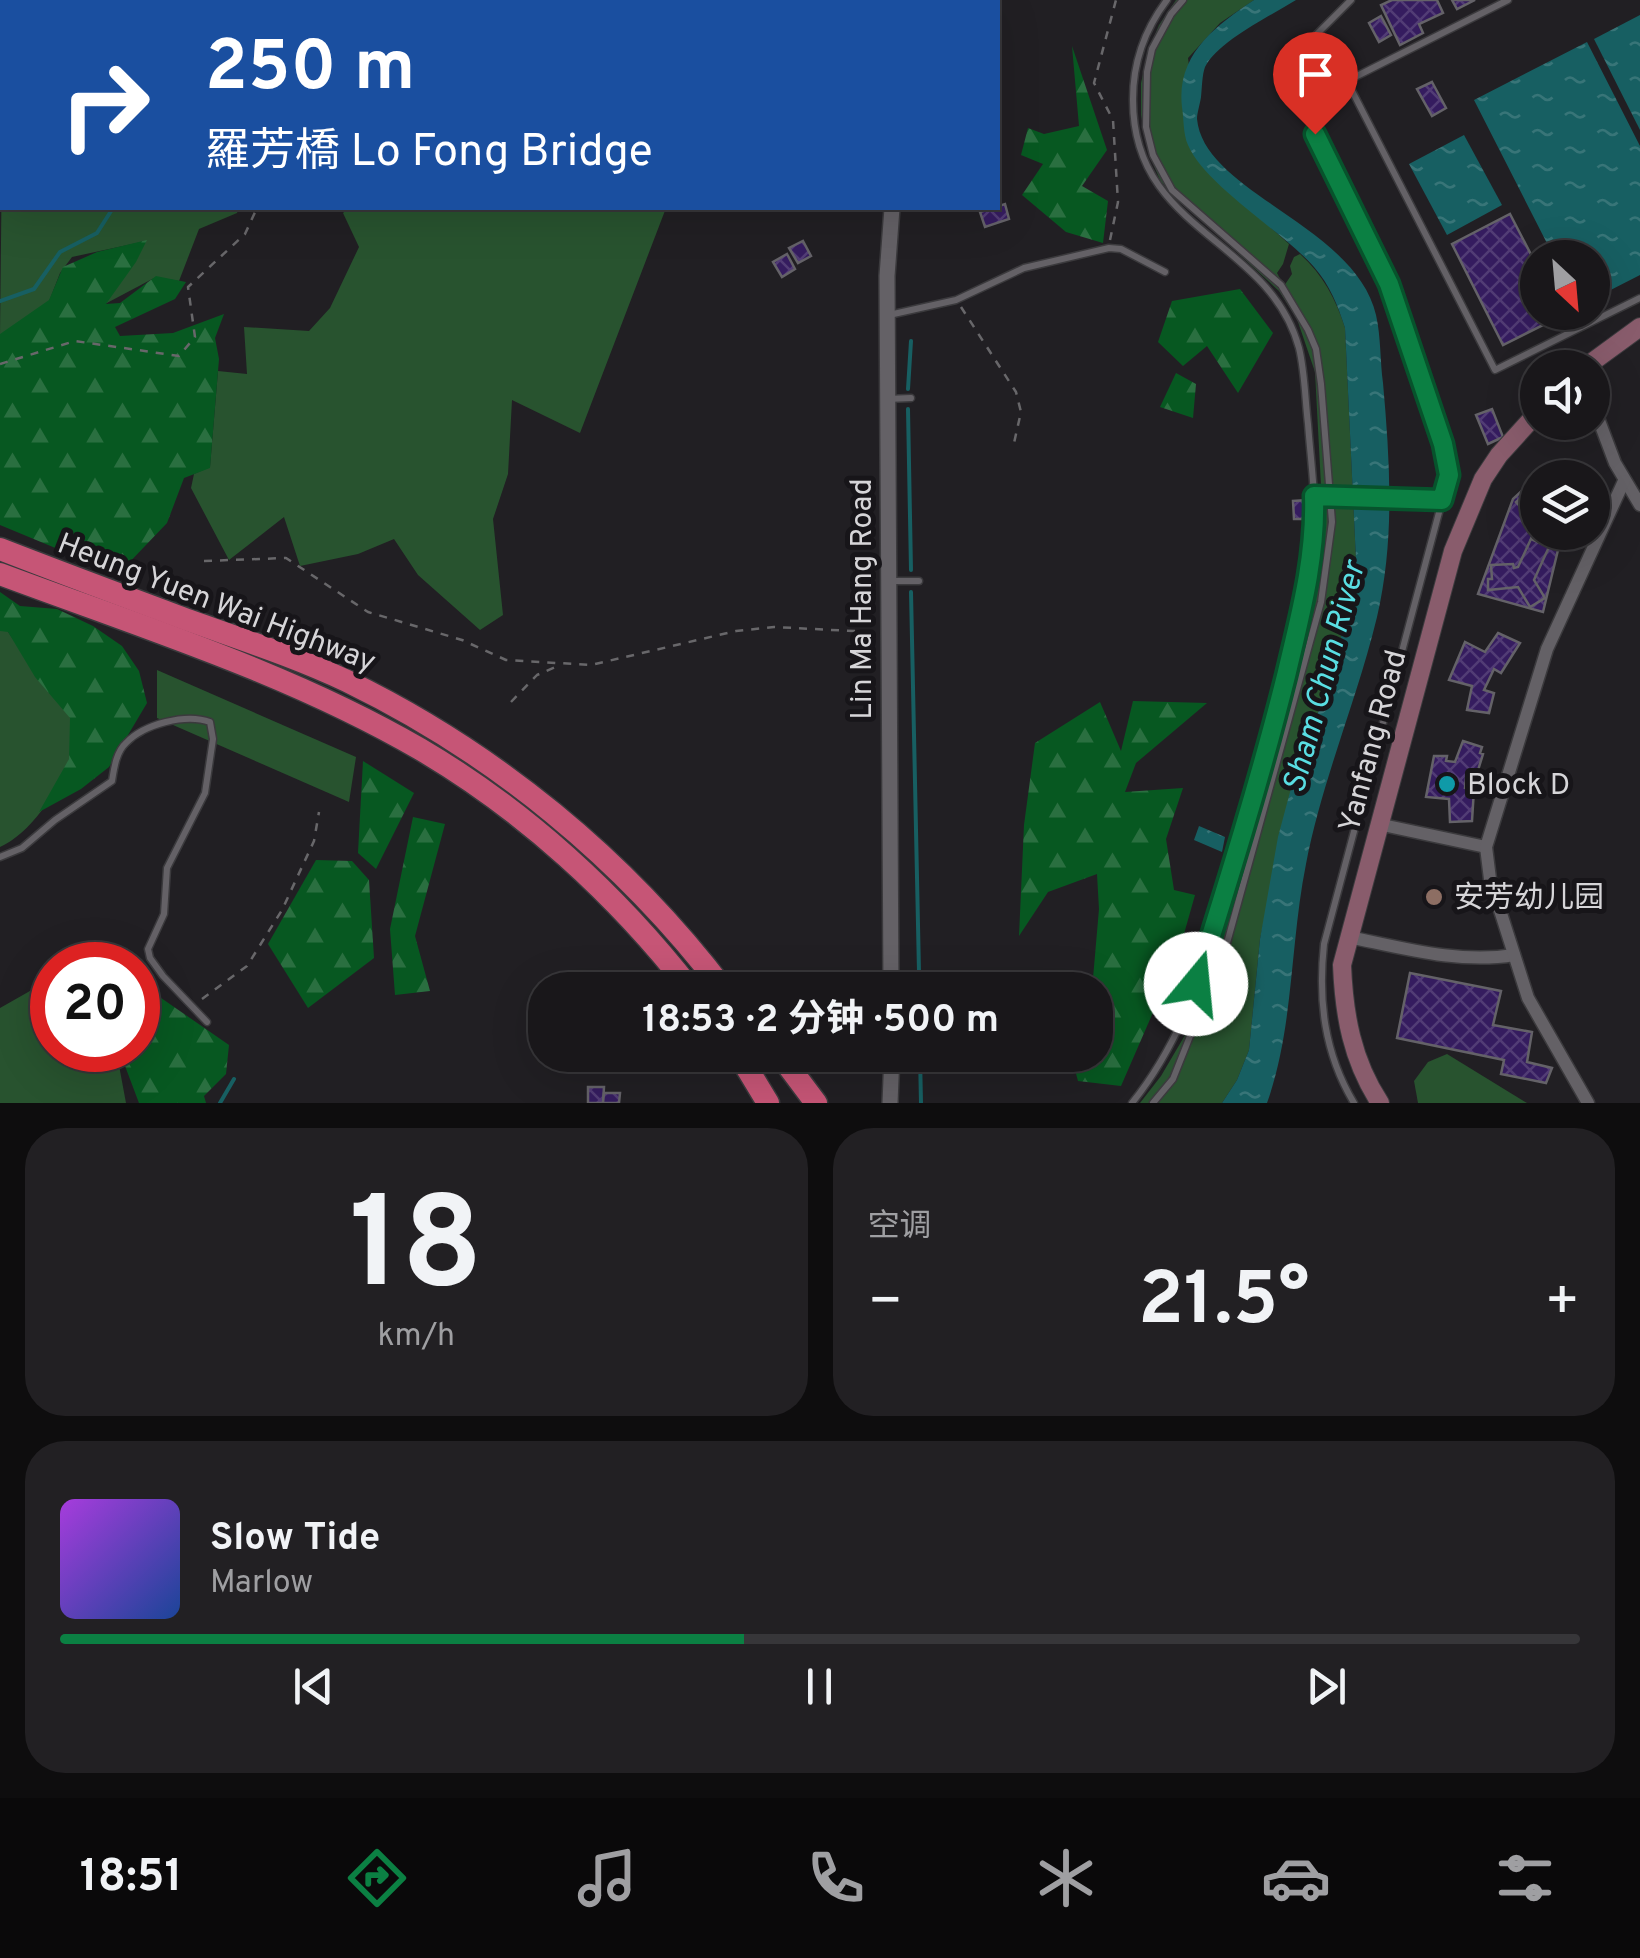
<!DOCTYPE html>
<html lang="zh">
<head>
<meta charset="utf-8">
<style>
  body { margin:0; font-family:Overpass,"Noto Sans SC",sans-serif; background:#222023; color:#f1f3f6; height:100vh; display:flex; flex-direction:column; font-size:38px; white-space:nowrap }
  * { box-sizing:border-box; margin:0 }
  p { font-size:32px; color:#9f9fa2 }
  .icon { flex:none; width:55px; height:55px; fill:none; stroke:currentColor; stroke-width:2; stroke-linecap:round; stroke-linejoin:round }
  .map { position:relative; height:1103px; overflow:hidden }
  .details { display:flex; flex-direction:column; gap:25px; padding:25px; background:#0e0d0e; flex:1 }
  .details>* { flex:none }
  .banner { position:absolute; left:0px; top:0px; width:1000px; height:210px; box-shadow:0 10px 40px #0002,0 0 0 2px #373639; background:#1a4fa0; color:#fff; overflow:hidden }
  .needle { width:65px; rotate:154deg }
  .fabs { position:absolute; left:1520px; top:240px; display:grid; gap:20px }
  .fabs a { display:grid; place-items:center; width:90px; height:90px; border-radius:50%; background:#19171a; box-shadow:0 10px 40px #0002,0 0 0 2px #373639; font-size:50px }
  .speed { position:absolute; left:30px; top:942px; display:flex; gap:20px; font-size:50px; font-weight:700; text-align:center }
  .speed>* { display:grid; place-content:center; width:130px; height:130px; border-radius:50%; background:#19171a; box-shadow:0 10px 40px #0002,0 0 0 2px #373639; line-height:1 }
  .speed .limit { border:15px solid #d22; background:#fff; color:#111 }
  .pin { position:absolute; display:grid; place-items:center; width:85px; height:85px; color:#fff; margin:-102px -42px; border-radius:50% 50% 50% 0; rotate:-45deg; box-shadow:0 0 10px #0007 }
  .pin .icon { rotate:45deg }
  .me { position:absolute; width:110px; margin:-55px; rotate:17deg; stroke-linejoin:round; filter:drop-shadow(0 0 8px #0008) }
  .turn { display:flex; align-items:center; gap:35px; height:210px; padding:0 40px; font-size:45px }
  .turn .icon { width:130px; height:130px; stroke-width:2.5 }
  .turn b { display:block; font-size:70px; line-height:85px }
  .big { font-size:75px; font-weight:700; line-height:1.1 }
  .details .card { flex:1; display:flex; flex-direction:column; justify-content:center; gap:15px; min-width:0; padding:0 35px; border-radius:40px; background:#222023 }
  .details .dial { align-items:center; gap:0 }
  .dial b { font-size:130px; line-height:1 }
  .song { display:flex; align-items:center; gap:30px }
  .cover { width:120px; height:120px; border-radius:15px; background:linear-gradient(135deg,hsl(280 70% 55%),hsl(220 70% 35%)) }
  .played { height:10px; border-radius:5px; background:linear-gradient(90deg,#0b8043 45%,#373639 45%) }
  .keys { display:flex; justify-content:space-around; direction:ltr }
  .heat { display:flex; justify-content:space-between; align-items:center; font-size:55px; direction:ltr }
  .details .tiles { flex:1; display:grid; gap:25px; grid-template-columns:1fr 1fr }
  .card:last-child { grid-column:span 2 }
  .trip { position:absolute; left:528px; top:972px; width:585px; height:100px; border-radius:40px; background:#19171a; box-shadow:0 10px 40px #0002,0 0 0 2px #373639; font-weight:700; line-height:100px; text-align:center }
  .tabs { display:flex; height:160px; justify-content:space-around; align-items:center; background:#0a090a; color:#9f9fa2 }
  .tabs .icon { width:70px; height:70px }
  .tabs .on { color:#0b8043 }
  .tabs b { font-size:45px; color:#f1f3f6 }
  .map>svg:first-child { display:block }
</style>
</head>
<body>
<div class="map">
<svg width="1640" height="1103" viewBox="0 0 1640 1103">
  <defs>
    <pattern id="forest-firs" width="22" height="20" patternUnits="userSpaceOnUse" patternTransform="scale(2.5)"><rect width="22" height="20" fill="#075821"/><path d="M5 1l3.5 6h-7zM16 11l3.5 6h-7z" fill="#2a6f40"/></pattern>
    <pattern id="water-ripples" width="26" height="14" patternUnits="userSpaceOnUse" patternTransform="scale(2.5)"><rect width="26" height="14" fill="#175f62"/><path d="M2 4q2-2 4 0t4 0M15 11q2-2 4 0t4 0" fill="none" stroke="#387578"/></pattern>
    <pattern id="building-cross-hatch" width="8" height="8" patternUnits="userSpaceOnUse" patternTransform="scale(2.5)"><rect width="8" height="8" fill="#351c5f"/><path d="M0 0l8 8M0 8l8-8" fill="none" stroke="#523c75"/></pattern>
  </defs>
  <rect width="100%" height="100%" fill="#211f23"/>
  <g fill="#28532f">
    <path d="M142,0H759L138,2Z"/>
    <path d="M1176,0H1254L1220,23L1188,58L1202,166L1289,244L1283,264L1277,273L1284,286L1292,274L1290,266L1294,257L1300,254C1323,275 1336,299 1345,328L1356,560L1333,679L1300,754L1260,939L1249,1050L1237,1080L1222,1103H1140L1161,1076L1188,1030L1315,600L1323,523L1315,372L1297,319L1279,291L1161,182L1148,152L1141,115V83L1148,52L1159,25Z"/>
    <path d="M2,149V208H239L237,213L199,229L179,281L156,277L105,304L146,241L72,257L60,273L46,309L0,335Z"/>
    <path d="M348,208H666L580,433L512,400L508,474L493,519L503,615L480,630L418,575L394,539L358,554L300,566L284,517L229,560L191,488L194,474L210,467L218,371L247,374L244,327L309,331L330,308L359,247L343,213Z"/>
    <path d="M0,629H6L38,675L73,716C72,729 73,743 70,756C61,789 31,833 0,847Z"/>
    <path d="M157,670L356,757L349,802L157,718Z"/>
    <path d="M52,984V1050H110L118,1060L126,1103H0V1008L37,987Z"/>
    <path d="M1447,1054L1527,1103H1418L1414,1081L1428,1062Z"/>
  </g>
  <g fill="url(#forest-firs)">
    <path d="M1072,46L1107,150L1082,186L1108,201L1103,243L1066,232L1022,195L1043,164L1021,155L1028,128L1044,134L1079,126Z"/>
    <path d="M147,240L136,262L106,304L120,303L156,276L186,282L175,299L115,327L120,336L173,333L224,314L215,338L219,359L210,468L184,478L167,523L123,569L65,552L0,525V334L49,300L63,267L97,252Z"/>
    <path d="M1240,289L1273,333L1238,393L1207,346L1183,366L1158,342L1172,301Z"/>
    <path d="M1176,373L1196,384L1193,418L1160,407Z"/>
    <path d="M0,592L20,606L57,609L93,626L122,646L139,671L147,703L109,767L81,789L39,812L69,759L70,718L35,677L8,632L0,631Z"/>
    <path d="M1133,701L1207,703L1136,763L1125,792L1183,788L1166,839L1174,890L1195,895L1178,955L1121,1086L1078,1081L1071,1055H1095V990H1092L1099,909L1097,874L1048,892L1019,936L1024,825L1035,743L1100,702L1121,751Z"/>
    <path d="M363,761L414,793L376,869L358,853Z"/>
    <path d="M413,817L445,824L415,936L430,991L395,995L390,929Z"/>
    <path d="M316,860L352,861L369,880L374,958L308,1008L268,944Z"/>
    <path d="M138,982L229,1045L226,1074L204,1096L206,1103H139L119,1050H138Z"/>
  </g>
  <g fill="url(#water-ripples)">
    <path d="M1254,0H1296C1272,15 1218,41 1205,67C1202,75 1202,88 1201,97C1200,104 1197,113 1197,119C1204,193 1355,225 1376,315C1381,337 1380,361 1383,383C1390,462 1395,540 1377,617C1357,700 1322,780 1306,864C1290,943 1294,1027 1267,1103H1222L1237,1080L1249,1050L1260,939L1278,837L1301,751L1333,679L1356,560L1345,328C1338,306 1330,285 1314,267C1283,232 1205,185 1188,145C1183,134 1184,119 1182,107C1176,55 1215,26 1254,0Z"/>
    <path d="M1640,15V130L1594,39Z"/>
    <path d="M1587,42L1640,146V275L1593,299L1592,258L1554,257L1474,100Z"/>
    <path d="M1464,135L1502,205L1447,235L1409,164Z"/>
    <path d="M1199,826L1225,837L1222,852L1194,840Z"/>
  </g>
  <g fill="none" stroke-linecap="round" stroke-linejoin="round">
    <g stroke="#175f62" stroke-width="4">
      <path d="M217,2L218,0"/>
      <path d="M0,301L34,289L60,252L97,233L113,208"/>
      <path d="M908,389L911,341"/>
      <path d="M908,409L911,570"/>
      <path d="M911,592L919,972"/>
      <path d="M920,1055L921,1103"/>
      <path d="M220,1103L234,1079"/>
    </g>
  </g>
  <g fill="url(#building-cross-hatch)" stroke="#646268" stroke-width="2.5">
    <path d="M1392,0H1437L1443,13L1419,24L1423,33L1400,45L1381,5Z"/>
    <path d="M1452,0H1475L1457,9Z"/>
    <path d="M1381,16L1391,35L1379,42L1369,23Z"/>
    <path d="M1432,82L1446,108L1432,116L1417,89Z"/>
    <path d="M1005,204L1009,219L985,227L980,212Z"/>
    <path d="M1510,214L1538,268V312H1560L1561,316L1503,345L1452,244Z"/>
    <path d="M803,241L811,256L798,263L789,248Z"/>
    <path d="M787,254L795,269L782,277L773,262Z"/>
    <path d="M1492,409L1503,437L1488,444L1476,415Z"/>
    <path d="M1553,462L1565,478H1538V532H1571L1558,550L1543,612L1478,594L1513,499Z"/>
    <path d="M1538,482V508L1536,506L1527,514L1516,502Z"/>
    <path d="M1307,500V519H1294L1293,501Z"/>
    <path d="M1538,523V532H1555L1549,547L1531,539Z"/>
    <path d="M1531,539L1549,547L1534,580L1545,598L1530,607L1518,587L1488,590V579H1492L1491,565L1513,564L1514,568L1518,567Z"/>
    <path d="M1498,633L1520,643L1501,673L1494,669L1484,690L1494,693L1489,713L1467,710L1472,686L1449,680L1465,642L1485,652Z"/>
    <path d="M1463,741L1482,747L1480,753L1483,754L1475,780L1466,778L1465,788L1474,789L1472,821L1450,822L1449,799L1426,797L1434,756H1447L1446,761L1455,762Z"/>
    <path d="M1410,973L1501,991L1493,1025L1532,1032L1527,1062L1552,1068L1546,1083L1501,1074L1504,1060L1397,1038Z"/>
    <path d="M588,1087H604L603,1103H588Z"/>
    <path d="M604,1093H620L619,1103H603Z"/>
  </g>
  <g fill="none" stroke-linecap="round" stroke-linejoin="round">
    <g stroke="#3b3a3d" stroke-width="9">
      <g id="service">
        <path d="M1351,0L1314,37L1305,54L1299,90L1315,134L1389,284L1443,444L1449,475L1324,944C1318,1000 1324,1053 1354,1103"/>
        <path d="M1508,0L1347,81L1495,370L1640,298"/>
        <path d="M889,315L956,300L1024,268L1109,248L1121,249L1165,272"/>
        <path d="M887,399L911,398"/>
        <path d="M890,581H919"/>
        <path d="M0,857L22,848L55,820L112,781C114,769 116,752 126,743C144,724 186,713 210,722L213,739L205,793L167,868L164,914L148,949L150,958L163,976L207,1022"/>
        <path d="M892,972L932,990"/>
        <path d="M1132,1103C1203,1015 1225,894 1256,788C1270,739 1282,690 1294,641C1302,609 1311,577 1314,545C1317,504 1311,464 1308,424C1305,399 1305,373 1299,348C1269,237 1132,233 1133,99C1133,63 1145,29 1167,0"/>
        <path d="M1153,1103L1173,1079L1227,943L1321,602L1332,522L1321,384L1316,349L1308,330L1281,285L1172,190L1153,155L1146,127L1147,72L1152,49L1171,14L1183,0"/>
      </g>
    </g>
    <g stroke="#3b3a3d" stroke-width="15">
      <g id="minor">
        <path d="M1592,402L1615,463L1640,505"/>
        <path d="M1378,824L1486,847"/>
        <path d="M1349,937C1403,948 1459,964 1514,955"/>
        <path d="M1588,1103L1528,998L1490,879L1486,847L1547,649L1624,481"/>
      </g>
    </g>
    <g stroke="#3b3a3d" stroke-width="18">
      <g id="tertiary">
        <path d="M949,2L950,0"/>
        <path d="M891,990L887,276L892,208"/>
        <path d="M890,1103L892,1055"/>
      </g>
    </g>
    <g stroke="#3b3a3d" stroke-width="20">
      <g id="secondary">
        <path d="M1584,368L1640,327"/>
        <path d="M1380,1103C1352,1060 1344,1015 1342,965L1453,551L1483,479L1499,455L1538,412"/>
      </g>
    </g>
    <g stroke="#3b3a3d" stroke-width="25">
      <g id="trunk">
        <path d="M0,549C59,572 118,594 177,616C234,637 292,655 347,681C495,753 624,859 724,990"/>
        <path d="M0,574C142,627 289,673 420,749C524,810 617,895 691,990"/>
        <path d="M739,1055L768,1103"/>
        <path d="M780,1055L816,1103"/>
      </g>
    </g>
    <g stroke="#68676a" stroke-width="2.5" stroke-dasharray="8 8" stroke-linecap="butt">
      <path d="M392,2L394,0"/>
      <path d="M1110,240L1118,202L1113,120L1094,83L1116,0"/>
      <path d="M961,307L1016,392L1021,412L1014,443"/>
      <path d="M0,364L75,341L179,356L195,337L188,287L245,234L257,208"/>
      <path d="M204,561L286,558L368,612L462,640L506,660L591,665L736,631L774,627L873,632"/>
      <path d="M511,702L537,675L560,665"/>
      <path d="M202,999L247,966L282,910L314,841L319,812"/>
    </g>
    <use href="#service" stroke="#646166" stroke-width="6"/>
    <use href="#minor" stroke="#646166" stroke-width="12"/>
    <use href="#tertiary" stroke="#646166" stroke-width="15"/>
    <use href="#secondary" stroke="#895c6c" stroke-width="18"/>
    <use href="#trunk" stroke="#c65576" stroke-width="22"/>
    <g stroke="#3b3a3d" stroke-width="9" stroke-linecap="butt">
      <path id="service-bridge" d="M1314,496L1442,500"/>
    </g>
    <use href="#service-bridge" stroke="#646166" stroke-width="6"/>
  </g>
  <g fill="none" stroke-linecap="round" stroke-linejoin="round">
    <g stroke="#07532c" stroke-width="25">
      <path id="route" d="M1196,984C1228,882 1260,780 1286,676C1300,616 1316,559 1314,496L1442,500L1449,475L1443,444L1389,284L1315,134"/>
    </g>
    <use href="#route" stroke="#0b8043" stroke-width="18"/>
  </g>
  <circle fill="#0f9aa8" stroke="#171519" stroke-width="4" cx="1447" cy="784" r="10"/>
  <circle fill="#8d6e63" stroke="#171519" stroke-width="4" cx="1434" cy="897" r="10"/>
  <g text-anchor="middle" stroke-width="10" stroke-linejoin="round" paint-order="stroke">
    <g font-size="30" fill="#d6d5d8" stroke="#171519">
      <text transform="translate(861 599) rotate(-90)" y="10">Lin Ma Hang Road</text>
      <text transform="translate(217 602) rotate(21)" y="10">Heung Yuen Wai Highway</text>
      <text transform="translate(1372 741) rotate(-75)" y="10">Yanfang Road</text>
    </g>
    <g font-size="30" fill="#d6d5d8" stroke="#171519" text-anchor="start">
      <text x="1467" y="794">Block D</text>
      <text x="1454" y="907">安芳幼儿园</text>
    </g>
    <g font-size="32" font-style="italic" fill="#59dee3" stroke="#171519">
      <text transform="translate(1323 677) rotate(-75)" y="11">Sham Chun River</text>
    </g>
  </g>
</svg>
<div class="fabs">
<a><svg class="needle" viewBox="-14 -14 28 28"><path d="M0-13l5 13h-10z" fill="#e53935"/><path d="M0 13l5-13h-10z" fill="#9f9fa2"/></svg></a>
<a><svg class="icon" aria-label="sound" viewBox="0 0 24 24"><path d="M4 9h4l5-4v14l-5-4H4zM17 9q2 3 0 6"/></svg></a>
<a><svg class="icon" aria-label="layers" viewBox="0 0 24 24"><path d="M12 4l9 5-9 5-9-5zM3 14l9 5 9-5"/></svg></a>
</div>
<div class="speed"><div class="limit">20</div></div>
<div class="pin" style="left:1315px;top:134px;background:#d93025"><svg class="icon" aria-label="arrive" viewBox="0 0 24 24"><path d="M6 21V4h12l-3 4 3 4H6"/></svg></div>
<svg class="me" style="left:1196px;top:984px" viewBox="-20 -20 40 40"><circle r="19" fill="#fff"/><path d="M0-13L10 11 0 6-10 11z" fill="#0b8043"/></svg>
<div class="trip">18:53 · 2 分钟 · 500 m</div>
<div class="banner">
<div class="turn"><svg class="icon" aria-label="right" viewBox="0 0 24 24"><path d="M7 20v-9h11M14 6l5 5-5 5"/></svg><div><b>250 m</b>羅芳橋 Lo Fong Bridge</div></div>
</div>
</div>
<section class="details">
<div class="tiles">
<div class="card dial"><b>18</b><p>km/h</p></div>
<div class="card"><p>空调</p>
<div class="heat"><a>−</a><b class="big">21.5°</b><a>+</a></div>
</div>
<div class="card">
<div class="song"><i class="cover"></i><div><b>Slow Tide</b><p>Marlow</p></div></div>
<div class="played"></div>
<div class="keys"><svg class="icon" aria-label="previous" viewBox="0 0 24 24"><path d="M18 5L8 12l10 7zM5 5v14"/></svg><svg class="icon" aria-label="pause" viewBox="0 0 24 24"><path d="M8 5v14M16 5v14"/></svg><svg class="icon" aria-label="next" viewBox="0 0 24 24"><path d="M6 5l10 7-10 7zM19 5v14"/></svg></div>
</div>
</div>
</section>
<nav class="tabs">
<b>18:51</b>
<svg class="icon on" aria-label="directions" viewBox="0 0 24 24"><path d="M12 3l9 9-9 9-9-9zM9 14v-3h6M13 9l2 2-2 2"/></svg>
<svg class="icon" aria-label="music" viewBox="0 0 24 24"><path d="M9 18V5l10-2v13"/><circle cx="6" cy="18" r="3"/><circle cx="16" cy="16" r="3"/></svg>
<svg class="icon" aria-label="phone" viewBox="0 0 24 24"><path d="M5 4h4l2 5-3 2q2 4 5 5l2-3 5 2v4C11 20 4 13 5 4z"/></svg>
<svg class="icon" aria-label="climate" viewBox="0 0 24 24"><path d="M12 3v18M4 7l16 10M4 17L20 7"/></svg>
<svg class="icon" aria-label="car" viewBox="0 0 24 24"><path d="M5 17H2v-5l4-1 3-4h7l3 4 3 1v5h-3M9 17h6M6 11h13"/><circle cx="7" cy="17" r="2"/><circle cx="17" cy="17" r="2"/></svg>
<svg class="icon" aria-label="filters" viewBox="0 0 24 24"><path d="M4 7h16M4 17h16"/><circle cx="9" cy="7" r="2"/><circle cx="15" cy="17" r="2"/></svg>
</nav>
</body>
</html>
